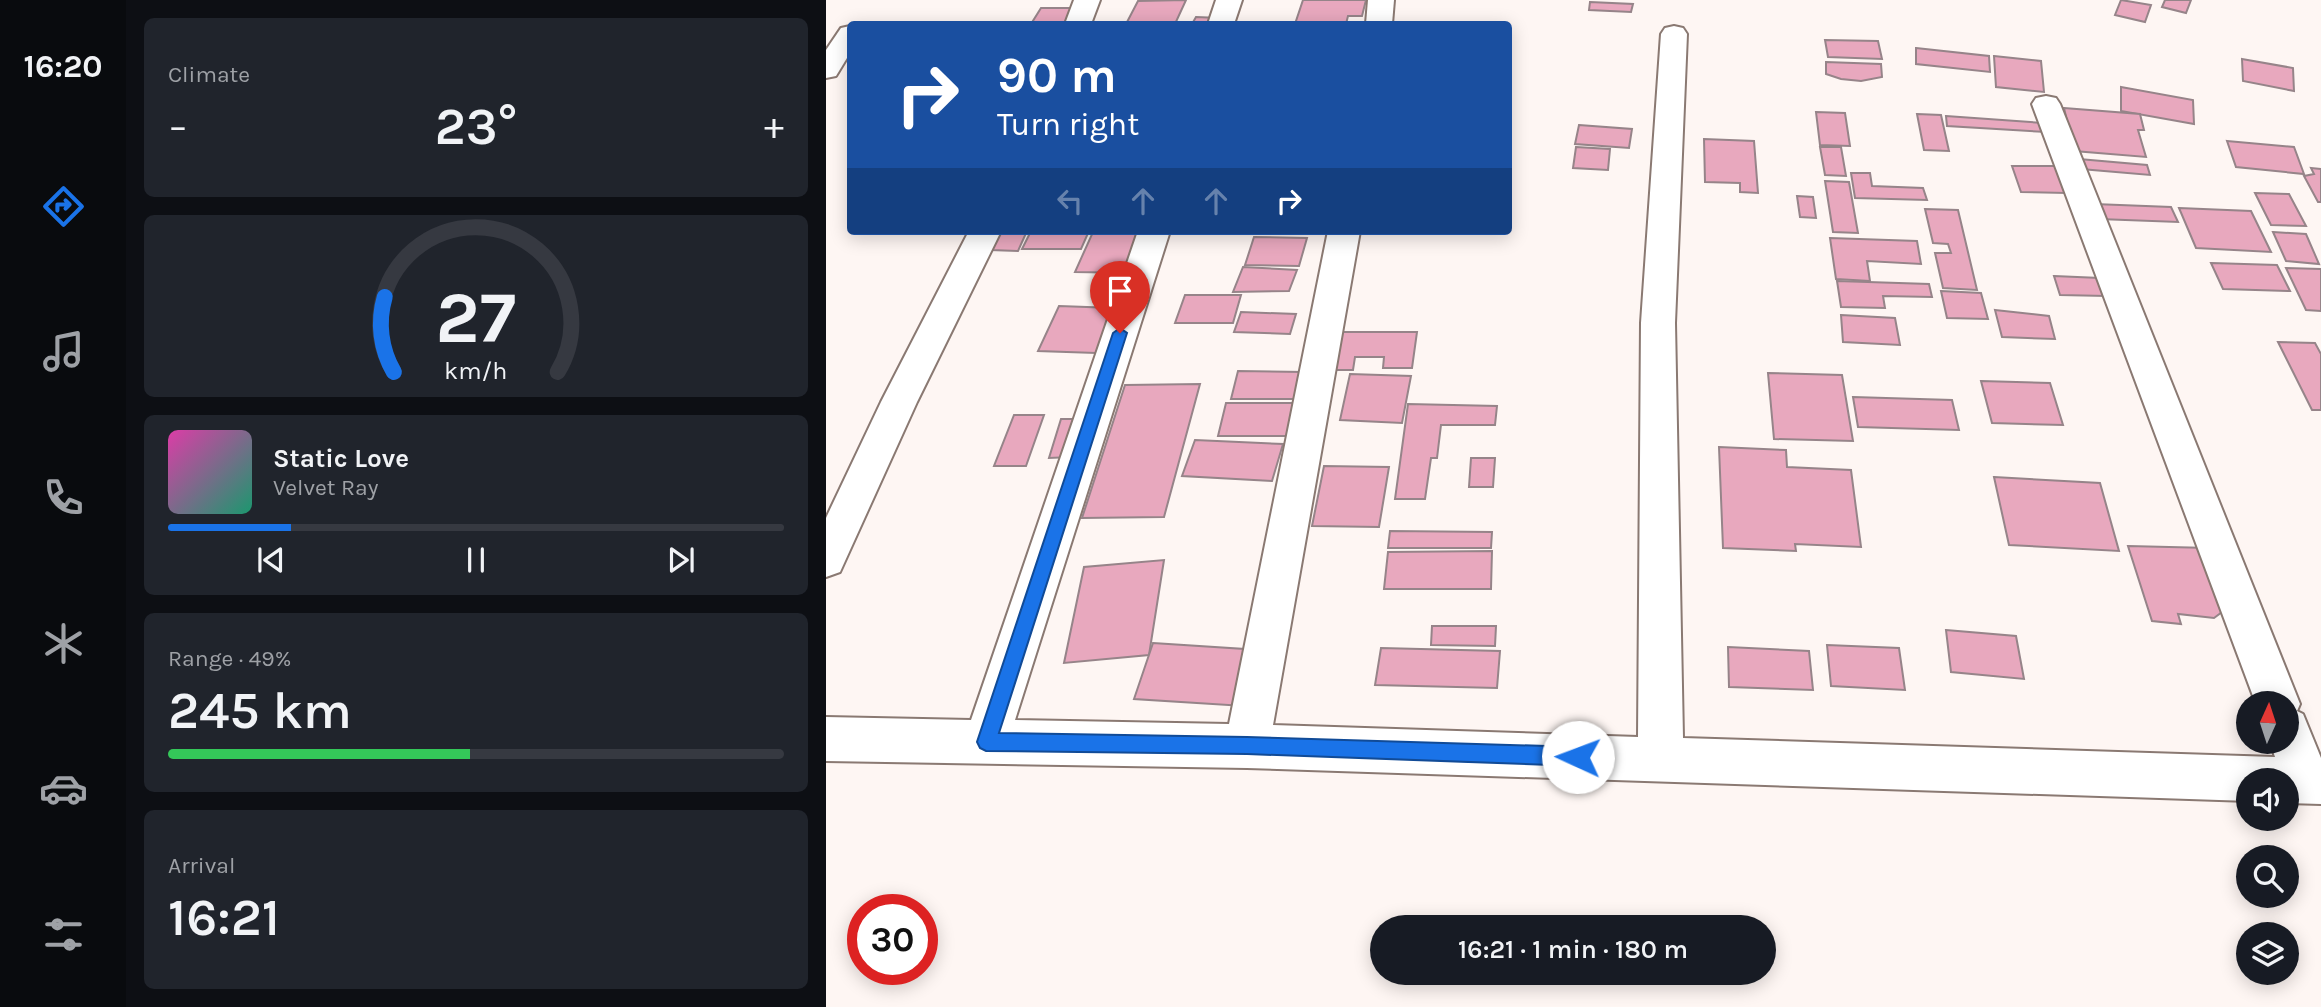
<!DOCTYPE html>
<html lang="en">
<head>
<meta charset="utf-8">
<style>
  body { margin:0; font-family:Karla,sans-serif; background:#20242c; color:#f1f3f6; height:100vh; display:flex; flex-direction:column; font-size:26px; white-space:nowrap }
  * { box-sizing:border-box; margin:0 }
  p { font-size:23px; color:#9ea1a6 }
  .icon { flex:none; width:38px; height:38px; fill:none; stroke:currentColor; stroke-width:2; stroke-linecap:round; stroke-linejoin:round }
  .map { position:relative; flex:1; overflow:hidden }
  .sheet { display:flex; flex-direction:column; gap:18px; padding:18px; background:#0d0f14; width:700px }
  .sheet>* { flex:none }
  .hud { position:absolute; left:21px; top:21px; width:665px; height:214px; border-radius:7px; box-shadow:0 4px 18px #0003; background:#1a4fa0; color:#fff; overflow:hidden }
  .needle { width:46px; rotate:3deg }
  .tools { position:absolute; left:1410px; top:691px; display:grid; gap:14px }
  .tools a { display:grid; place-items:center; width:63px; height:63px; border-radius:50%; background:#171b24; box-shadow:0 4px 18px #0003; font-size:35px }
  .speed { position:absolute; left:21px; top:894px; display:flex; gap:14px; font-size:35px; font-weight:700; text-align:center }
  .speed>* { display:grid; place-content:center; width:91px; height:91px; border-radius:50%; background:#171b24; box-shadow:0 4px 18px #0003; line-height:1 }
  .speed .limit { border:10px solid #d22; background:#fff; color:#111 }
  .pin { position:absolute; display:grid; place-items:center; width:60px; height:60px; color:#fff; margin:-72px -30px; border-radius:50% 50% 50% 0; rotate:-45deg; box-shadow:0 0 7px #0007 }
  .pin .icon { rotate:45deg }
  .me { position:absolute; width:77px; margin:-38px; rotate:272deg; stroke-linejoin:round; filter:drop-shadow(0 0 5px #0008) }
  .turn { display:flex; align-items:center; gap:24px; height:147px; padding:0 35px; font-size:32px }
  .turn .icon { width:91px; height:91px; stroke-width:2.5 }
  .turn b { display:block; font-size:49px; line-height:60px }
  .lanes { display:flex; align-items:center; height:66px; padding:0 35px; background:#0003; justify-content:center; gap:35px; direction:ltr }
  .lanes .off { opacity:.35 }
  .big { font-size:52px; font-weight:600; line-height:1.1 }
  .sheet .tile { flex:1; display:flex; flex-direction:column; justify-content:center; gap:10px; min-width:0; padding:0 24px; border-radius:10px; background:#20242c }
  .sheet .dial { align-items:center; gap:0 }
  .dial svg { height:182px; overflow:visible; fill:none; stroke:#363941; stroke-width:7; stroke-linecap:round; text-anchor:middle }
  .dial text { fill:#f1f3f6; stroke:none }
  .song { display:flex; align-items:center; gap:21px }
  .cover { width:84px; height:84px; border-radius:10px; background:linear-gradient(135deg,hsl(320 70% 55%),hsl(160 70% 35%)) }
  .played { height:7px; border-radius:4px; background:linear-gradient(90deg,#1a73e8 20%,#363941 20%) }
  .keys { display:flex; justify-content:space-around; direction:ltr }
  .heat { display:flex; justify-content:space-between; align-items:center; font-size:38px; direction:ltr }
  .charge { height:10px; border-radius:5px; background:linear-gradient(90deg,#34c759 49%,#363941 0) }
  .trip { position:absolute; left:544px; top:915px; width:406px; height:70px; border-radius:35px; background:#171b24; box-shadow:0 4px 18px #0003; font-weight:600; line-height:70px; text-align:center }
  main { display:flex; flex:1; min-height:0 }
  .menu { display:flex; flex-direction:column; width:126px; justify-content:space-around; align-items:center; background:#090b0e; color:#9ea1a6 }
  .menu .icon { width:49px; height:49px }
  .menu .active { color:#1a73e8 }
  .menu b { font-size:32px; color:#f1f3f6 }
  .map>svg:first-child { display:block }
</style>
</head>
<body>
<main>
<nav class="menu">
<b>16:20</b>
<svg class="icon active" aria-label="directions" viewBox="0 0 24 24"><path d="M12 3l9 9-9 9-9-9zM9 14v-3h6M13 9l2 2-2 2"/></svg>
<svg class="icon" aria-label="music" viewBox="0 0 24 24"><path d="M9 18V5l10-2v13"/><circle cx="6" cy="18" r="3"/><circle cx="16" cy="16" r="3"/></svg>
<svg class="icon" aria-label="phone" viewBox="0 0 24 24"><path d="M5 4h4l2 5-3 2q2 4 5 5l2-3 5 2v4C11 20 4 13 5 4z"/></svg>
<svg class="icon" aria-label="climate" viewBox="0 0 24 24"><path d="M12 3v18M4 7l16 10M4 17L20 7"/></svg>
<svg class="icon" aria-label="car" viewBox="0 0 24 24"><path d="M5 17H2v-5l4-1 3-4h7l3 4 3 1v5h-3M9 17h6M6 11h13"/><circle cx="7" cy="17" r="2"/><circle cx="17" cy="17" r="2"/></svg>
<svg class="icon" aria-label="filters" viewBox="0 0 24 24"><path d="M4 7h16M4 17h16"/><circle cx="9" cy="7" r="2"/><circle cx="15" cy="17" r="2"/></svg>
</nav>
<section class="sheet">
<div class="tile"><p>Climate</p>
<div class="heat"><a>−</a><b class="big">23°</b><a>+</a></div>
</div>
<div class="tile dial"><svg viewBox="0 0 100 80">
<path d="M14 69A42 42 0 1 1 86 69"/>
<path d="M14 69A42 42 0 0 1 10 36" stroke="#1a73e8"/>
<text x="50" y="56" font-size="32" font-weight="700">27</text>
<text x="50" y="72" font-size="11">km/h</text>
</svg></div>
<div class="tile">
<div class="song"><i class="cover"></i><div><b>Static Love</b><p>Velvet Ray</p></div></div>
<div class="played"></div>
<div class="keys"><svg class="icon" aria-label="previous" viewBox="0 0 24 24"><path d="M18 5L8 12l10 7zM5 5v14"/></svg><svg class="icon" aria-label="pause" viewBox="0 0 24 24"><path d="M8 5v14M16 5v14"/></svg><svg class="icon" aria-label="next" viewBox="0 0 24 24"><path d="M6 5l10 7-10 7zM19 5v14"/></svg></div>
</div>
<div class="tile"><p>Range · 49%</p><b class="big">245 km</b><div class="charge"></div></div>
<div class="tile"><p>Arrival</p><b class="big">16:21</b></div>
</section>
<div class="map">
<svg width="1495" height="1007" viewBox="0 0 1495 1007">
  <rect width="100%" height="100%" fill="#fef6f3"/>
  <g fill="#e8a8be" stroke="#968489" stroke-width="2">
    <path d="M360,0L349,24H300L312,1Z"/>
    <path d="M477,0H540L536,16H522L520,24H469Z"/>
    <path d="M1295,0L1325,5L1319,22L1289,15Z"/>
    <path d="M1339,0H1365L1360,13L1336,7Z"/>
    <path d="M764,2L807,4L805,12L763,10Z"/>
    <path d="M215,8H253L243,24H205Z"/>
    <path d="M370,17L393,18L390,24H366Z"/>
    <path d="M999,40L1052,41L1056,59L1002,57Z"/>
    <path d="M1090,48L1163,56L1164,72L1090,64Z"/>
    <path d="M1168,56L1215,61L1218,92L1170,87Z"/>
    <path d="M1416,59L1467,68L1468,91L1417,81Z"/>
    <path d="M1000,62L1055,64L1056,77L1035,81L1015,79L1000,74Z"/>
    <path d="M1295,87L1367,100L1368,124L1295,111Z"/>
    <path d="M1238,108L1314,114L1318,130H1312L1320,157L1248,151Z"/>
    <path d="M990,112L1019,113L1024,146L994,145Z"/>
    <path d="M1091,114L1115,115L1123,151L1098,150Z"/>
    <path d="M1120,116L1217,123L1220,132L1121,126Z"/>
    <path d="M753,125L806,129L803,148L749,144Z"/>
    <path d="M878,139L928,141L932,193L914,192V183L879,182Z"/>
    <path d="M1401,141L1468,147L1478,174L1410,167Z"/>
    <path d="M750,147L784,149L782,170L747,168Z"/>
    <path d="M994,147H1015L1020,176L999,175Z"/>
    <path d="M1253,159L1321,165L1324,175L1255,169Z"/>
    <path d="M1186,166H1229L1240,193L1195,192Z"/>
    <path d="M1485,168L1495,169V202H1492L1478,176L1488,174Z"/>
    <path d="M1025,173H1044L1046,186L1097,188L1101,200L1029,198Z"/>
    <path d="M999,181L1023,182L1032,233L1007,232Z"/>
    <path d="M1429,193L1463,194L1480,226L1445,225Z"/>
    <path d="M971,196L987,197L990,218L974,217Z"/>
    <path d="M1268,204L1345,207L1352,222L1273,219Z"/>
    <path d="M1353,208L1425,211L1445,252L1370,248Z"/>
    <path d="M1099,209L1132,210L1151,290L1117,288L1109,253H1125L1122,244L1107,243Z"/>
    <path d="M175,231H201L192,251L165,250Z"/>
    <path d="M205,231H263L255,249H196Z"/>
    <path d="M267,232L324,233L308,273L249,272Z"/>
    <path d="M1447,232L1480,234L1493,264L1460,261Z"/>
    <path d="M428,237L481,238L473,266L419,265Z"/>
    <path d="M1004,238L1091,241L1095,264L1041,261L1044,281L1010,279Z"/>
    <path d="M1385,263L1451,265L1464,291L1397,289Z"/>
    <path d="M417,267L471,270L463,291L407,292Z"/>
    <path d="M1460,268L1495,269V311L1480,310Z"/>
    <path d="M1228,276L1274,278L1280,296L1234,295Z"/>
    <path d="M1011,281L1103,284L1106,297L1057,296L1059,308L1015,307Z"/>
    <path d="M1115,291L1155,293L1162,319L1121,318Z"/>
    <path d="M359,295H415L407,323H349Z"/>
    <path d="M233,306L288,308L270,353L212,351Z"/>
    <path d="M1169,310L1223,316L1229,339L1176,337Z"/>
    <path d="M415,312L470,314L464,334L408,332Z"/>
    <path d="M1015,315L1069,318L1074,345L1017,342Z"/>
    <path d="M512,332H591L586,368H557L558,357H529L527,370H505Z"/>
    <path d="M1452,342L1489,343L1495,354V410H1486Z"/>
    <path d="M412,371L477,372L471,399H405Z"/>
    <path d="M942,373L1016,375L1027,441L948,439Z"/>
    <path d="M524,374L585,376L576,423L514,420Z"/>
    <path d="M1155,381L1224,383L1237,425L1166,423Z"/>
    <path d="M374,384L338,517L256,518L299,385Z"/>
    <path d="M1027,397L1126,400L1133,430L1032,427Z"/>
    <path d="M400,403H468L461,436H392Z"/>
    <path d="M582,404L671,406L669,425H615L611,458H605L599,499H569Z"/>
    <path d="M188,415H218L200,466H168Z"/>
    <path d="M235,419H258L246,457L223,458Z"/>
    <path d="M369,440L457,444L446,481L356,476Z"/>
    <path d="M893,447L960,450L961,467L1025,470L1035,547L969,544L970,551L897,548Z"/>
    <path d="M645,458H669L667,487H643Z"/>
    <path d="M498,466L563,467L553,527L486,526Z"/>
    <path d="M1168,477L1274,483L1293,551L1183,545Z"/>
    <path d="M564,531L666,532L665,548H562Z"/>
    <path d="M1302,546L1384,548L1400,609L1388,618L1352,614L1355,624L1326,621Z"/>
    <path d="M666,551L665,589H558L562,552Z"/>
    <path d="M338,560L323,655L238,663L258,567Z"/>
    <path d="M606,626H670L669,646L605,645Z"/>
    <path d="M1120,630L1190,636L1198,679L1125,672Z"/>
    <path d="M327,643L434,650L418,706L308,699Z"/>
    <path d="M1001,645L1073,648L1079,690L1005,686Z"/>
    <path d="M902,647L983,651L987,690L903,687Z"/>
    <path d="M555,648L674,651L671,688L549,685Z"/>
  </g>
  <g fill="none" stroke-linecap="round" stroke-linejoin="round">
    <g stroke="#8a7972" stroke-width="4">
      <g id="minor">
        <path d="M248,0H274L265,24H239Z"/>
        <path d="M390,0H416L408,24H382Z"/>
        <path d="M542,0H568L566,24H540Z"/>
        <path d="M24,26V53L10,76L0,78V50L15,28Z"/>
        <path d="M848,26L857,28L861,34L849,323L857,738L1449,757L1444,742H1461V704H1430L1206,104L1210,98L1220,96L1230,98L1234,104L1474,704L1471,711L1477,714L1495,758V804L1461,803V780H1423V801L421,768L0,761V717L145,720L312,231H344L189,720L403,724L502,231H534L447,725L812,737L815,323L835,34L839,28Z"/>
        <path d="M143,231H175L91,402L14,572L0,577V518L55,402Z"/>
      </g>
    </g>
    <use href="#minor" fill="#fff" fill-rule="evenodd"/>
  </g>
  <path fill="#1a73e8" stroke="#114b97" stroke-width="2" d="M294,328L301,333L173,733L421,737L752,747L759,750L762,757L759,763L752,766L421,754L160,751L154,748L151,742L287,333Z"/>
</svg>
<div class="tools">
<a><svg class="needle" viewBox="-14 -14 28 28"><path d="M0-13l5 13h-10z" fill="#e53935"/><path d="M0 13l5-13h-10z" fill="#9ea1a6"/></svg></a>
<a><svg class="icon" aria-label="sound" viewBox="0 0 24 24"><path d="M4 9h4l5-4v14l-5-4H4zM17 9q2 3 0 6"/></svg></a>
<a><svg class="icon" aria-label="search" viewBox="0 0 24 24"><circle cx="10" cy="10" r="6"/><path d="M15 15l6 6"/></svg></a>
<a><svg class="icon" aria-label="layers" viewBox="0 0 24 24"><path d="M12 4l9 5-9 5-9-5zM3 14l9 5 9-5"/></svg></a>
</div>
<div class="speed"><div class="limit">30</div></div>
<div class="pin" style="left:294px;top:333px;background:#d93025"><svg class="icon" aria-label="arrive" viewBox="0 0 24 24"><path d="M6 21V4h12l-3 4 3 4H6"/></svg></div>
<svg class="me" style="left:752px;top:757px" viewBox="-20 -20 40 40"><circle r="19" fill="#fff"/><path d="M0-13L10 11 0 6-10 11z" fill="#1a73e8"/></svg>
<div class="trip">16:21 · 1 min · 180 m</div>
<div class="hud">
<div class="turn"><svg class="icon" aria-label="right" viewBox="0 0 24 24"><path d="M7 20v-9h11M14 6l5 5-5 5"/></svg><div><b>90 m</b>Turn right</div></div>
<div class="lanes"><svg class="icon off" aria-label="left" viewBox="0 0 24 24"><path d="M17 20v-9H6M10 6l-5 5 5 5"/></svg><svg class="icon off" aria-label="ahead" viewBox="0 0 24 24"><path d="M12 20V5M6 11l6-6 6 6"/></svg><svg class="icon off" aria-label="ahead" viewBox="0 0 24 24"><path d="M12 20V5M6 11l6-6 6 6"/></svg><svg class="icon" aria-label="right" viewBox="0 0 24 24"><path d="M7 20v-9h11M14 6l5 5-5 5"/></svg></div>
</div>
</div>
</main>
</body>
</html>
